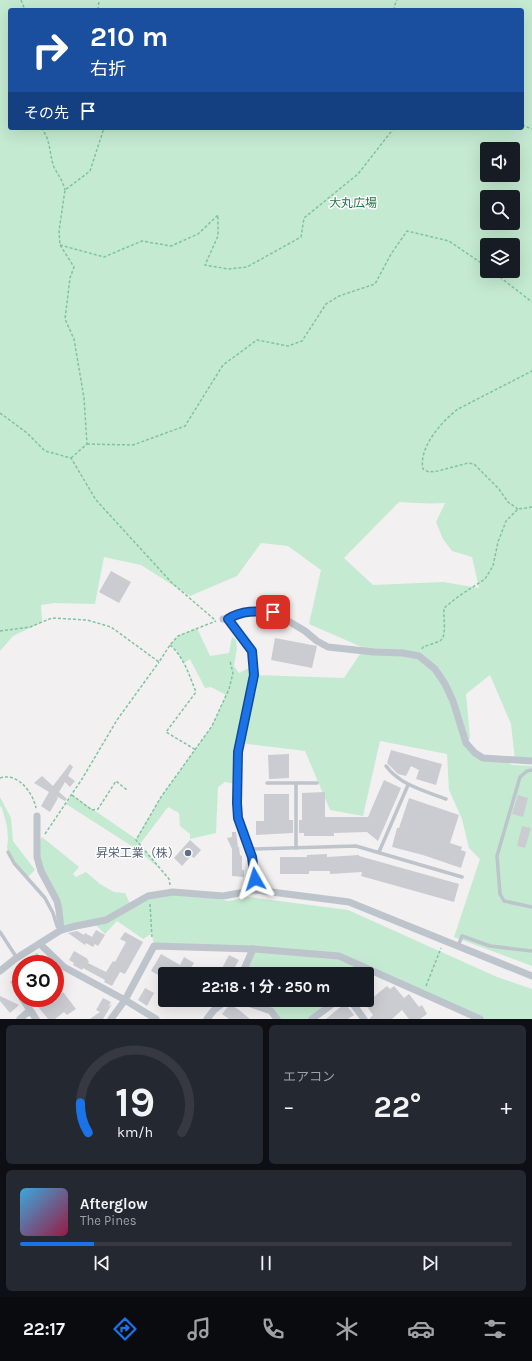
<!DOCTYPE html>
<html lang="ja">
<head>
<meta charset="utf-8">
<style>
  body { margin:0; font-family:Karla,"Noto Sans JP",sans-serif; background:#242831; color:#f1f3f6; height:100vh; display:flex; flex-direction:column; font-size:15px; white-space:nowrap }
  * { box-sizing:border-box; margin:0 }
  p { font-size:13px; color:#9ea1a6 }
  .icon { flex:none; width:22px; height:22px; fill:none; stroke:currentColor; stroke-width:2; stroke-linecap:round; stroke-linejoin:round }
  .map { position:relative; height:1019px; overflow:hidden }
  .sheet { display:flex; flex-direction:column; gap:6px; padding:6px; background:#0d0f14; flex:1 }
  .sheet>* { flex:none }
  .guide { position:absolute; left:8px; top:8px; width:516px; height:122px; border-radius:4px; box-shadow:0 4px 16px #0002; background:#1a4fa0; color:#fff; overflow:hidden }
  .fabs { position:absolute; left:480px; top:142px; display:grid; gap:8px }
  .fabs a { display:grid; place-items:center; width:40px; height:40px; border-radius:4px; background:#171b24; box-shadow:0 4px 16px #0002; font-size:20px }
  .speed { position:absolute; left:12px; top:955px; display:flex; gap:8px; font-size:20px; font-weight:700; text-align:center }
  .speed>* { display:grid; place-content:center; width:52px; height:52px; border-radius:50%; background:#171b24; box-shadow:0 4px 16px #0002; line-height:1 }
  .speed .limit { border:6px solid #d22; background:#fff; color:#111 }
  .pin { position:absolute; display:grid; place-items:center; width:34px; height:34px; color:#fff; margin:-17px; border-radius:8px; box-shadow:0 2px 6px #0006 }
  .me { position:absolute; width:44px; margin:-22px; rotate:354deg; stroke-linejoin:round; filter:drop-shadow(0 0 3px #0008) }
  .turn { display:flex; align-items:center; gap:14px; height:84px; padding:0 16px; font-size:18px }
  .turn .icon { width:52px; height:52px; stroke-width:2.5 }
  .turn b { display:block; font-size:28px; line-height:34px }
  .then { display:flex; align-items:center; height:38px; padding:0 16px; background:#0003; gap:8px; font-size:15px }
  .big { font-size:30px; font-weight:700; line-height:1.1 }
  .sheet .tile { flex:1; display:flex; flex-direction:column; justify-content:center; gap:6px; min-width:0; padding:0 14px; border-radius:6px; background:#242831 }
  .sheet .dial { align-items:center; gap:0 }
  .dial svg { height:104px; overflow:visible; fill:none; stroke:#363941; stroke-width:7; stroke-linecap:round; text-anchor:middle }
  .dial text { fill:#f1f3f6; stroke:none }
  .song { display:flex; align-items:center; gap:12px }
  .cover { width:48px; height:48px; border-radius:6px; background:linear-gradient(135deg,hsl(200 70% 55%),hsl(340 70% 35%)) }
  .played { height:4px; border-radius:2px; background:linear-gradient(90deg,#1a73e8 15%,#363941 15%) }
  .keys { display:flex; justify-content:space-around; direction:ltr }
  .heat { display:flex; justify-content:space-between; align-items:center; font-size:22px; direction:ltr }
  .sheet .tiles { flex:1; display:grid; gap:6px; grid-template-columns:1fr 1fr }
  .tile:last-child { grid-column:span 2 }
  .trip { position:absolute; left:158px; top:967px; width:216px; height:40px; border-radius:4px; background:#171b24; box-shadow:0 4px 16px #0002; font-weight:700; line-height:40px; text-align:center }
  .tabs { display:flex; height:64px; justify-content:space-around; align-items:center; background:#090b0e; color:#9ea1a6 }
  .tabs .icon { width:28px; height:28px }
  .tabs .selected { color:#1a73e8 }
  .tabs b { font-size:18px; color:#f1f3f6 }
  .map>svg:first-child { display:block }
</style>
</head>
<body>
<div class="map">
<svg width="532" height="1019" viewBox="0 0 532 1019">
  <rect width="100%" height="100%" fill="#f2f0f0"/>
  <g fill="#c4ead1" fill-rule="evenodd">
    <path d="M0,0H532V761L515,760L511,724L490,675L466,694L470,738L466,743L475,753L505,760L512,765L532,766V966L454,937L480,859L469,848L462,819L449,790L447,754L380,741L363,816L330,810L305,751L240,743L237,784L225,782L218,787L216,833L190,839V834L180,826L179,813L168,807L140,844L160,869L138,850L66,804L72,795L136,839L161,797L212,726L226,695L211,687L205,688L190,659L184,663L177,651L170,645L178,636L197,628L210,656L229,653L232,637L236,640L237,648L234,666L239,673L253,666L254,675L344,678L364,648L309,624L321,570L288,546L261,543L237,576L190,596L141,565L104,557L95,604L54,603L41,605L42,622L13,636L0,651ZM10,10H522V128H10ZM487,149H513V175H487ZM487,197H513V223H487ZM487,245H513V271H487ZM399,502C415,503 430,504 445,503L436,522L443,539L452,551L472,557L479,588L443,582L373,585L344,558Z"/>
    <path d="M0,797L11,818L13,841L35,870L27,878L14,863L8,852L7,847L8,839L7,826L2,808L0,806Z"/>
    <path d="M42,837L79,867L73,874L76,877L86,872L100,884L114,892L125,893L131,906L148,896L173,892L229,901L249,897L348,910L497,977L532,989V1019H482L373,971L367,976V974H242L252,949L154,946L152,933L143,939L117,921L105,934L94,923L61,930L59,910L41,871L37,844Z"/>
    <path d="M239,1000H338L312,1019H277L271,1011Z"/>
  </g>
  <g fill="#cbccd2">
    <path d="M111,571L131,582L119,603L99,592Z"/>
    <path d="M275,638L317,646L312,668L271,660Z"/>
    <path d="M391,750L442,764L436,785L416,779L419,770L411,766L406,776L398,774L387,763Z"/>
    <path d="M289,754V778L269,779L268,755Z"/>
    <path d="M70,764L73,767L68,776L75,781L70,787L65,782L59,792L67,799L65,801L56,796L58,798L50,812L41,806L49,792L34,783L42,776L53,786Z"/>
    <path d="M384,780L401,788L378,841L367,832L334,833V836H304V833H299V820H302V793L325,792V817H368Z"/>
    <path d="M264,794H289V820H293V833L256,835V821H264Z"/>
    <path d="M518,795L528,798L523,817L512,814Z"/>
    <path d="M409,798L459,815L450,843L462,847L461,850L466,852L461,868L423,855L392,847L397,828H399Z"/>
    <path d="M522,826L531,828L525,848L517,846Z"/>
    <path d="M232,832H236L238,847H239L240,855L242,856V870H244V877L232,876V849L227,838L232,837Z"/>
    <path d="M190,840L201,850L194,858L191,856L182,866L174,858Z"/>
    <path d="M327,854V857L359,855V856L459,884L454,902L361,876L362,872L330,874V871H309V874H280V857H307V855Z"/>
    <path d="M96,930L105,935L98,946L95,944L93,947L86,943L85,945L68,933L77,931L84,935L85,933L92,937Z"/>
    <path d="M125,932L143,942L125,974L120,972L112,986L104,982L105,980L83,968L82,970L73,965L74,963L69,960L74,951L88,959L87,960L89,961L88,963L106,972L113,961L115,962L126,942L120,939Z"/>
    <path d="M37,953L46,964H31L27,960Z"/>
    <path d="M161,954L180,965L184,957L194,963L187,974H165V979L151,971Z"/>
    <path d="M229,955L239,960L231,974H219Z"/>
    <path d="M55,969L64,980L55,987Z"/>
    <path d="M18,976L21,980V984L15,989L10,982Z"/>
    <path d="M387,986L390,989L394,986L404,998L409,994L419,1007L422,1005L427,1014L420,1019H409L402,1010L392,1019H369L373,1015L365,1004Z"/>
    <path d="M145,988L154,993L147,1006L138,1000Z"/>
    <path d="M63,992L76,1009L67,1015L64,1012L55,1019H48L31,998H48L51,1002Z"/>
    <path d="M0,996L19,1005L10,1013L0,1001Z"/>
    <path d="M103,998L111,1002L108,1007L112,1004L103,1019H90L100,1012L96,1010Z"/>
    <path d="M230,1004L239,1010L250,1019H229L222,1014Z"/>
    <path d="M344,1004L346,1007L347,1006L354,1015L348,1019H326Z"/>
  </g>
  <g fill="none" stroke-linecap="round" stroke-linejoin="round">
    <g stroke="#80c3a0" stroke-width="1.5" stroke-dasharray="3 2" stroke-linecap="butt">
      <path d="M21,0L25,10"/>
      <path d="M98,10L99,0"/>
      <path d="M395,10L394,7L397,0"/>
      <path d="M522,125L532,129"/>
      <path d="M41,128C51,139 49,154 54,167C58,175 63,181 65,190"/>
      <path d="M60,245L104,257L142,241L171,246L198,234L218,215V236L205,265L228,269L247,267L301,237L304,218L358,174L394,128"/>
      <path d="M492,271L532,302"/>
      <path d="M0,413L27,433L45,451L71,458L96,500L172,583L215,620"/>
      <path d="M87,444L133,445L185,426L223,365L257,340L288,346L302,341L326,304L339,296L375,284L391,254L407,231L449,241L487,267"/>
      <path d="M71,458L87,444L84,398L74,339L65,319L70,278L74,267L60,245L59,231L65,190L90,171L104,128"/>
      <path d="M518,509L508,502L499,489L474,464L468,463L438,471L429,472L423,469C418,448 442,421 458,409L532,371"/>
      <path d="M0,631L30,627L52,618L87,620L111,627L159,662L170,645L178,636L216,621"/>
      <path d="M170,645C184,657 189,675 196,692L166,732L196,750"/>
      <path d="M422,649L423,647C428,645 437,643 441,640C447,635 443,616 444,608L459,596L485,579L493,566L498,542L506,521L518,509L532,507"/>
      <path d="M0,778C18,772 33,793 36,808"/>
      <path d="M72,795L92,810L98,809L116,781L127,790"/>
      <path d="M45,834L82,779L117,720L159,662"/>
      <path d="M170,885L169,879L136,840L161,797L212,726L229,689L233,673L230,661"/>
      <path d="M150,904L152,938"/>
      <path d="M426,986L441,948"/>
    </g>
    <g stroke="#bdc4cb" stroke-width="3.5">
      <path d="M386,766C400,785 425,791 446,799"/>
      <path d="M532,770L527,771L520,777L497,856L500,894L504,901L532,907"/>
      <path d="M267,783H317"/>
      <path d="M296,783V848"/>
      <path d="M250,849L356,846L462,877"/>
      <path d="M8,852L14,863L45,898L53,913L57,926L60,930"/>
      <path d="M379,852L408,785"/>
      <path d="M0,932L17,958"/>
      <path d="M458,946L462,936L490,946L532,951"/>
    </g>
    <g stroke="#bdc4cb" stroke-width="7">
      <path d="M223,619H228L236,614L257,611L273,612L305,631L317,641L328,647L374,652L403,653L419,656L435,669L445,684L453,701L466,743L475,753L483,758L532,761"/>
      <path d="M228,619L252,651L254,675L238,752L237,803L239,819L253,857L256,890"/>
      <path d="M37,816V857L41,871L57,901L59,910L61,930"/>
      <path d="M40,944L64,967L125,1000L154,946L253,949L339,956L480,1019"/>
      <path d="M0,971L15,959L61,930L76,926L106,920L148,896L173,892L223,896L256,890L349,902L532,976"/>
      <path d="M242,974L253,949"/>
      <path d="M22,998L32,1013"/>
      <path d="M239,1000L271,1011L277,1019"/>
      <path d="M350,1000L364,1019"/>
      <path d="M20,1019L28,1012L32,1013L36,1019"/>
      <path d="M111,1019L125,1000L156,1019"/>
      <path d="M207,1019L214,1010L227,1000"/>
      <path d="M312,1019L338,1000"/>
    </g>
  </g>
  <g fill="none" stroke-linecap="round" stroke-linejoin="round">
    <g stroke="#114b97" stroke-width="10">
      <path id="route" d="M255,879L252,857L238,818L237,803L238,752L254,675L252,651L228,619C242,610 257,611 273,612"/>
    </g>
    <use href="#route" stroke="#1a73e8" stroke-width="7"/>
  </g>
  <circle fill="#5c6f8a" stroke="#fff" stroke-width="1.5" cx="188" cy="853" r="4"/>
  <g text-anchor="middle" stroke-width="3" stroke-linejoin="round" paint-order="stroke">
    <g font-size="12" fill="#237449" stroke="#fff">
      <text x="353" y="207">大丸広場</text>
    </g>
    <g font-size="12" fill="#4e5e75" stroke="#fff" text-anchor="end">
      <text x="180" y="857">昇栄工業（株）</text>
    </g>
  </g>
</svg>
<div class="fabs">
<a><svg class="icon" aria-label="sound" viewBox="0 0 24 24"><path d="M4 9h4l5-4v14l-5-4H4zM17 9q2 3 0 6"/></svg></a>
<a><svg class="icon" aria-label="search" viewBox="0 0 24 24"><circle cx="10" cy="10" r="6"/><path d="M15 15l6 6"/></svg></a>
<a><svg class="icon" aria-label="layers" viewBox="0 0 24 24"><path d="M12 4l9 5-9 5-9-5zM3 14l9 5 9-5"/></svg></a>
</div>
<div class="speed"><div class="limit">30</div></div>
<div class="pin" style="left:273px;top:612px;background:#d93025"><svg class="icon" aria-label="arrive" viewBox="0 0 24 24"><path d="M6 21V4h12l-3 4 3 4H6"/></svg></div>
<svg class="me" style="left:255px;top:879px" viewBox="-20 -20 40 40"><path d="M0-17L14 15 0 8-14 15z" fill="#1a73e8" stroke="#fff" stroke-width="4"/></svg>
<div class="trip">22:18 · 1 分 · 250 m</div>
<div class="guide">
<div class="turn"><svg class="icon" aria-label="right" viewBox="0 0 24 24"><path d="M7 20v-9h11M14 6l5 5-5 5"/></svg><div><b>210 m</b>右折</div></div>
<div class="then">その先<svg class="icon" aria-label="arrive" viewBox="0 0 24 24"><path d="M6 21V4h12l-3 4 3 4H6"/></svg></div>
</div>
</div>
<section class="sheet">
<div class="tiles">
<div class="tile dial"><svg viewBox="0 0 100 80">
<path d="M14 69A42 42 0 1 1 86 69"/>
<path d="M14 69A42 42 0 0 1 8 46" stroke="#1a73e8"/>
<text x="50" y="56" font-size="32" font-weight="700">19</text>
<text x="50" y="72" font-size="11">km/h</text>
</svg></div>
<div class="tile"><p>エアコン</p>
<div class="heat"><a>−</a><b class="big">22°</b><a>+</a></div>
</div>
<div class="tile">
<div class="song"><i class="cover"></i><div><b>Afterglow</b><p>The Pines</p></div></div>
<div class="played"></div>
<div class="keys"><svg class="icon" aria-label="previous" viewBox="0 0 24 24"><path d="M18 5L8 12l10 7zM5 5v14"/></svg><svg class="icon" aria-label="pause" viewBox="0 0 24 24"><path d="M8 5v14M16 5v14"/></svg><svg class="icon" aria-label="next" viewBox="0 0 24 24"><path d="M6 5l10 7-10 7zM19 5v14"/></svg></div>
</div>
</div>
</section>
<nav class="tabs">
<b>22:17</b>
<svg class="icon selected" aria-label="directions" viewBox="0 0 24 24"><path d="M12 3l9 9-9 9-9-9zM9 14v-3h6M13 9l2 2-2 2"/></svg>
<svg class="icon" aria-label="music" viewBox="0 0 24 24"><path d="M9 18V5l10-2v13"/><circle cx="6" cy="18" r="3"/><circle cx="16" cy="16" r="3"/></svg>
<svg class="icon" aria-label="phone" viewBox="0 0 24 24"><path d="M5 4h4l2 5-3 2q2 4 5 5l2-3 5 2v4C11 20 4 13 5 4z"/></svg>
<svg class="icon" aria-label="climate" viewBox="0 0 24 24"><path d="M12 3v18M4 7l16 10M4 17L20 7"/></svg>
<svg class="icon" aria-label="car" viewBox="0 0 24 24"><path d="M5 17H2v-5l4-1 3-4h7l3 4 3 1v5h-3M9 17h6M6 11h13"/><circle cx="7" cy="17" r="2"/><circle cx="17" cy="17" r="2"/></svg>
<svg class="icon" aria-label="filters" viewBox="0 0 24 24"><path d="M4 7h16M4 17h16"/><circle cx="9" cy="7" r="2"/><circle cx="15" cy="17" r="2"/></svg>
</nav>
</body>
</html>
